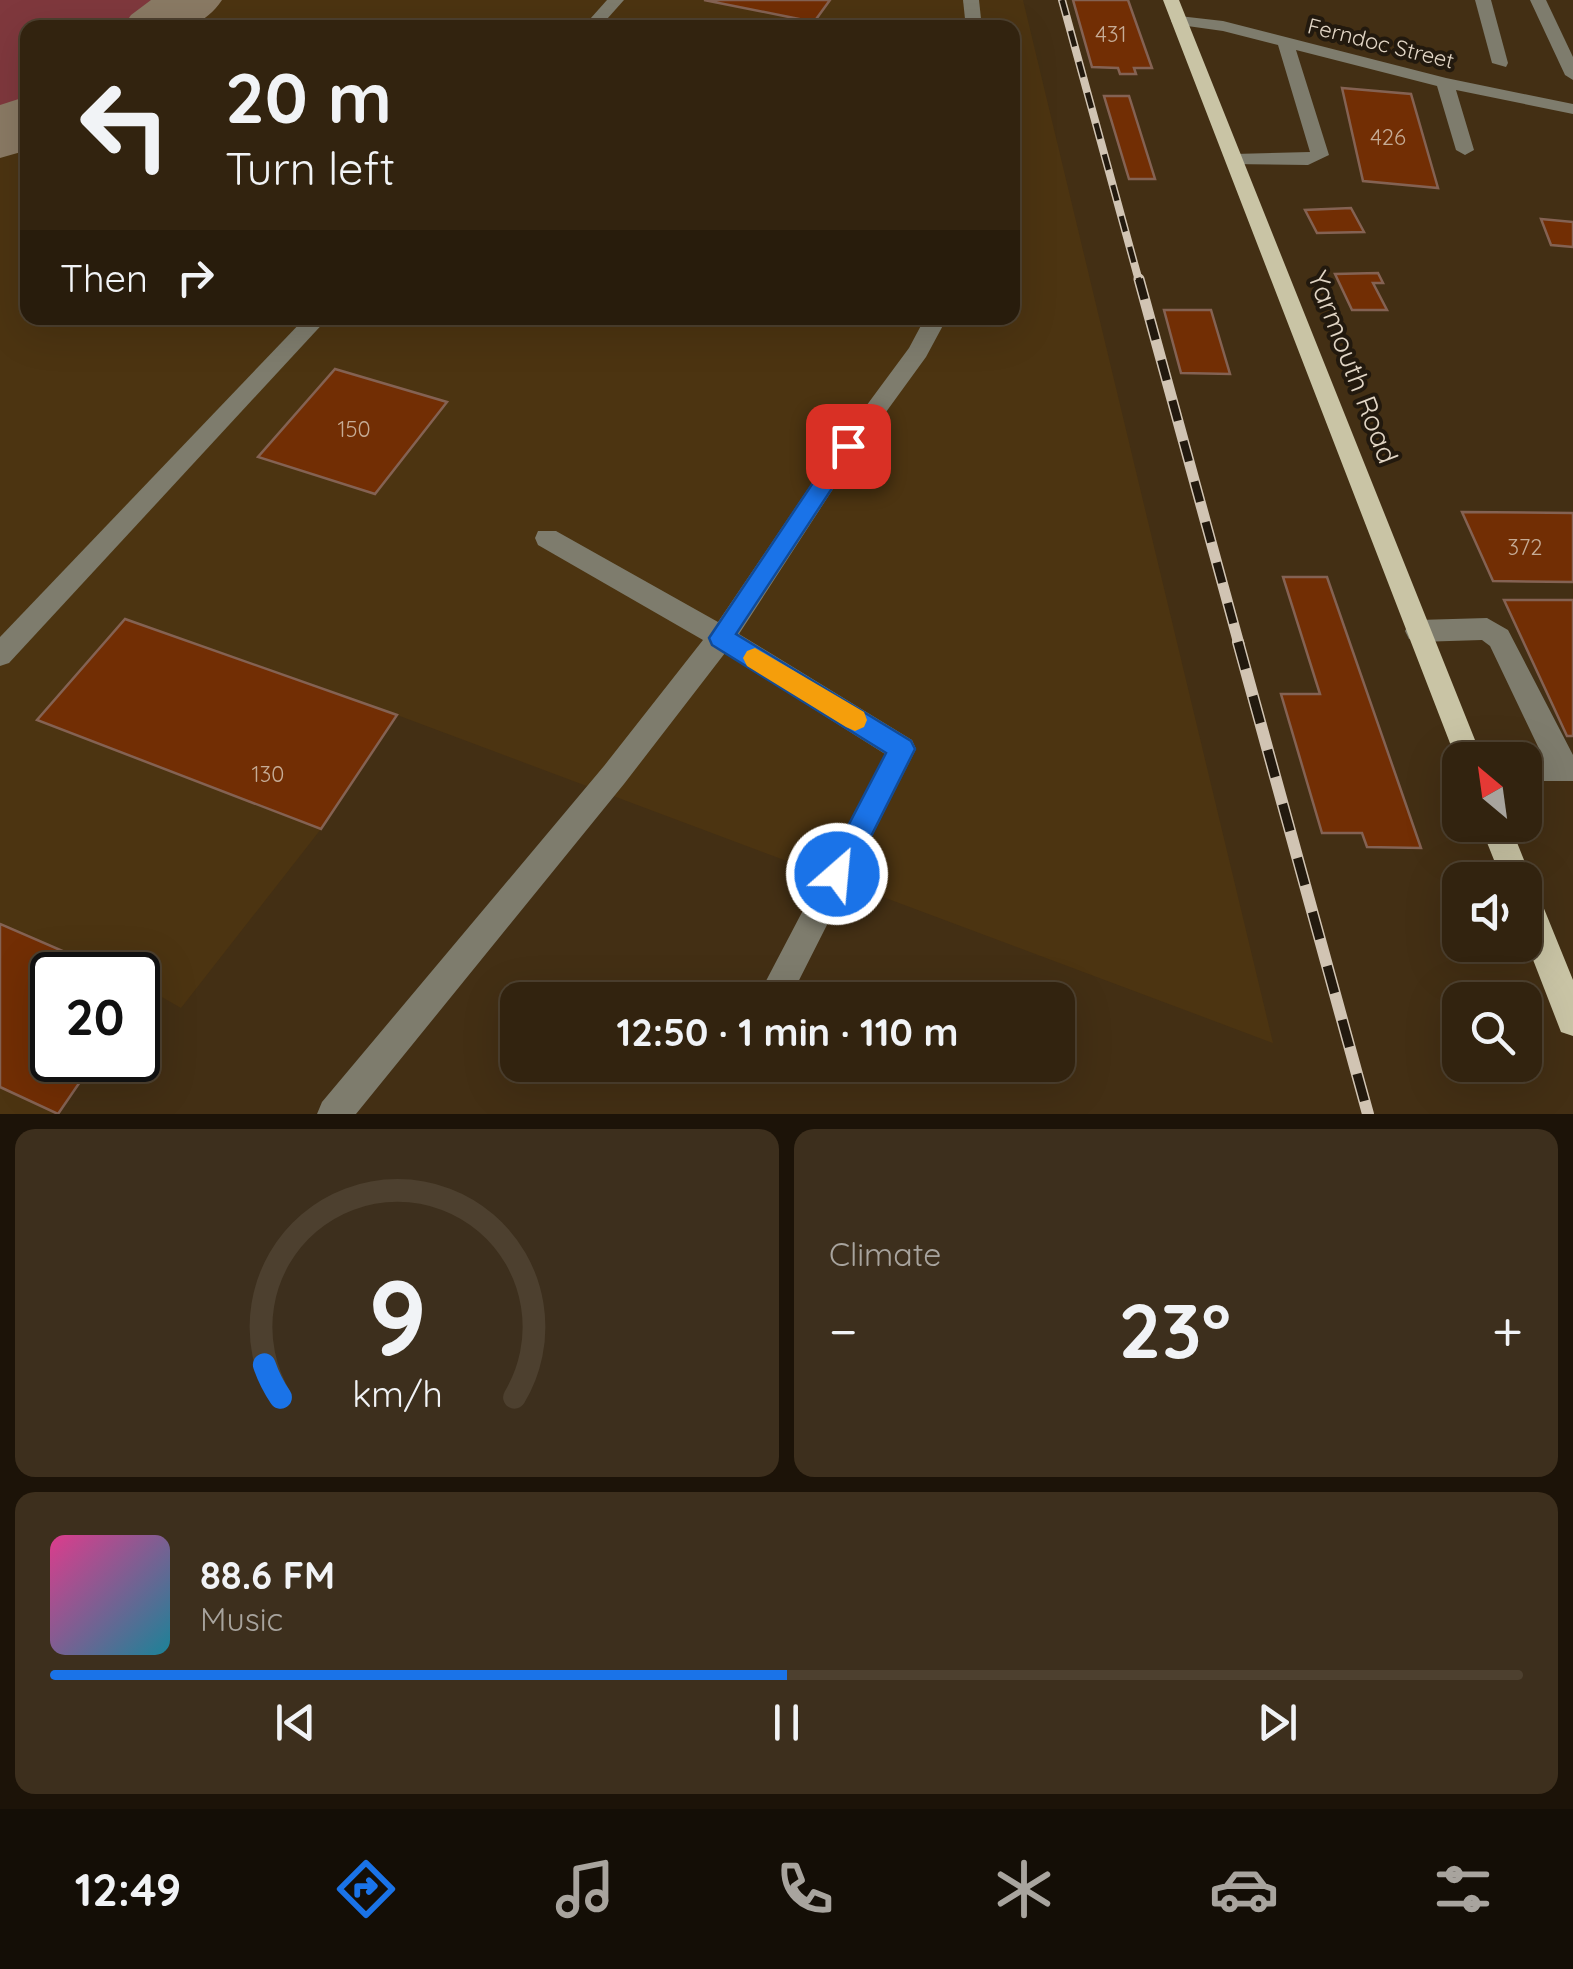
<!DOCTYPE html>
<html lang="en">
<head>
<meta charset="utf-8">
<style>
  body { margin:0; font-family:Quicksand,sans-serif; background:#3d2f1d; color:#f1f3f6; height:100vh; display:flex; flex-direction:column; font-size:38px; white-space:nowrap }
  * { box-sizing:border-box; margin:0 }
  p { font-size:32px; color:#a8a49e }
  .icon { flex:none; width:55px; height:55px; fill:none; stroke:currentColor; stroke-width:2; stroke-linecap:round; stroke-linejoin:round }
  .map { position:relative; height:1114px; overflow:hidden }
  .side { display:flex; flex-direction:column; gap:15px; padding:15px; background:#1c1308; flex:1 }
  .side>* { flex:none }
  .guide { position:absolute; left:20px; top:20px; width:1000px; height:305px; border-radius:20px; box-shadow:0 10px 40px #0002,0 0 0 2px #4d402f; background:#32230f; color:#f1f3f6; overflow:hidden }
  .needle { width:65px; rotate:331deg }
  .controls { position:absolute; left:1442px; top:742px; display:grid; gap:20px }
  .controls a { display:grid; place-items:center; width:100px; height:100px; border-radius:20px; background:#32230f; box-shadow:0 10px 40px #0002,0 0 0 2px #4d402f; font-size:50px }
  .speed { position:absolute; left:30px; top:952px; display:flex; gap:20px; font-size:50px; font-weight:700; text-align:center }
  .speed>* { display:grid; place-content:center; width:130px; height:130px; border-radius:50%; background:#32230f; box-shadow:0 10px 40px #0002,0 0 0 2px #4d402f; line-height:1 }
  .speed .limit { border:5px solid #111; border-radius:15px; background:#fff; color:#111 }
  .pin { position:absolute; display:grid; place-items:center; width:85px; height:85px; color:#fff; margin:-42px; border-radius:20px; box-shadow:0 5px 15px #0006 }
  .me { position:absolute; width:110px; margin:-55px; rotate:27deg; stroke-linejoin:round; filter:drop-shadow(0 0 8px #0008) }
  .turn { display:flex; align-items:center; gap:35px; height:210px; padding:0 40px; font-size:45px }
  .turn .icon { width:130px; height:130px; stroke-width:2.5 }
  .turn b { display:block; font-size:70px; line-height:85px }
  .then { display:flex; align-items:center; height:95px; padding:0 40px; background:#0003; gap:20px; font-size:38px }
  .big { font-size:75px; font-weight:700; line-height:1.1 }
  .side .tile { flex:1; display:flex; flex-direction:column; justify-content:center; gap:15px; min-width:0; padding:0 35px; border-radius:20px; background:#3d2f1d }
  .side .dial { align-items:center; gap:0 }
  .dial svg { height:260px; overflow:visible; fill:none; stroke:#4d402f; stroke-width:7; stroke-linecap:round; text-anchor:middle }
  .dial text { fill:#f1f3f6; stroke:none }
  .song { display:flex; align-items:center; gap:30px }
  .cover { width:120px; height:120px; border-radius:15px; background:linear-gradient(135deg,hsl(330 70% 55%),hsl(190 70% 35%)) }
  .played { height:10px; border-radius:5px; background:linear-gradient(90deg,#1a73e8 50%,#4d402f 50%) }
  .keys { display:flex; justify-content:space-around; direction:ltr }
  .heat { display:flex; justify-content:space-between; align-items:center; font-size:55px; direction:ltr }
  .side .tiles { flex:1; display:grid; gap:15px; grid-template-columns:1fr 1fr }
  .tile:last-child { grid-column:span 2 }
  .trip { position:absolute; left:500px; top:982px; width:575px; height:100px; border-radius:20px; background:#32230f; box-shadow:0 10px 40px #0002,0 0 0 2px #4d402f; font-weight:700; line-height:100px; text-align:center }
  .menu { display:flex; height:160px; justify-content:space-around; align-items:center; background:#140e06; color:#a8a49e }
  .menu .icon { width:70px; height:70px }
  .menu .on { color:#1a73e8 }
  .menu b { font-size:45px; color:#f1f3f6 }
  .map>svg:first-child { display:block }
</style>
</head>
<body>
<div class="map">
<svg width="1573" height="1114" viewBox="0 0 1573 1114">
  <rect width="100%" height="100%" fill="#432f14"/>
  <path fill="#4c3411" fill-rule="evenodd" d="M0,0H1023L1273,1043L397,715L321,829L181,1008L146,988L138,999V975H52V1060H95L58,1114H0ZM28,28H1012V318H28Z"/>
  <path fill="#7f383d" d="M0,0H168L130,27L28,28L27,101L0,119Z"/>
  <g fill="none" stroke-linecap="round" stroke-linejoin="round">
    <g fill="#8a7a64" fill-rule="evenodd">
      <path d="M151,0H222C196,38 163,28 122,28L131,15Z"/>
      <path d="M28,96V150L0,158V105Z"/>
    </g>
  </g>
  <g fill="#722e04" stroke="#846253" stroke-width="2.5">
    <path d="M704,0H830L814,22Z"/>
    <path d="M1073,0H1128L1152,68H1134L1136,74H1120L1118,68L1092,67Z"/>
    <path d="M1342,88L1411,94L1438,188L1363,181Z"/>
    <path d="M1104,96H1129L1155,179H1129Z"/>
    <path d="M1351,208L1364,232L1317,233L1305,210Z"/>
    <path d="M1541,219L1573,222V247L1551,245Z"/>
    <path d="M1378,273L1383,283H1373L1387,310H1352L1335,274Z"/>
    <path d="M1164,310H1211L1230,374L1181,373Z"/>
    <path d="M335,369L447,402L375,494L258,457Z"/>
    <path d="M1462,512L1573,513V582L1493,581Z"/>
    <path d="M1283,577H1327L1421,848L1367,847L1362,833H1322L1281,694H1320Z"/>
    <path d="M1504,600H1573V736H1567Z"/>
    <path d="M125,619L397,715L321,829L37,720Z"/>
    <path d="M0,924L118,975H52V1060H95L58,1114L0,1087Z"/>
  </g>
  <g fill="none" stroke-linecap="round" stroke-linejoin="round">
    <g fill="#7e7c6d" fill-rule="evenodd">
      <path d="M607,0H624L599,28H582Z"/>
      <path d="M963,0H979L982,28H966Z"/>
      <path d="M1475,0H1491L1508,63L1506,67L1492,63Z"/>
      <path d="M1530,0H1546L1573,57V80L1565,75Z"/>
      <path d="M1179,16L1223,21L1446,78L1573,104V114L1456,90L1474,150L1465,155L1456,150L1437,86L1296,50L1329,155L1308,165L1228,164V156L1234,154L1310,152L1278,45L1223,31L1173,24L1171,21Z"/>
      <path d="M305,318H328L9,663L0,666V637Z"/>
      <path d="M925,318H947L926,357L857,452L739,634L912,740L916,749L789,1000H756L885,754L725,653L624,784L356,1114H317L322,1102L604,766L703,640L538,545L535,538L538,531H556L718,622L841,440L909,348Z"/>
      <path d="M1487,618L1508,630L1573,755V781H1525V760L1515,759L1542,755L1490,646L1482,640L1418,642L1409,639L1405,631L1409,623L1418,620Z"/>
    </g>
    <g fill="#c9c4a5" fill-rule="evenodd">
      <path d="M1163,0H1179L1483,760H1460V769Z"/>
      <path d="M1480,825H1510L1532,880L1529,887L1536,889L1573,980V1036L1561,1032L1525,939V880H1502Z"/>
    </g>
    <g stroke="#d1c4b3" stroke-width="8">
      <path id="rail-far2" d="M1062,0L1139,281"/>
    </g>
    <g stroke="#d1c4b3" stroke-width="11">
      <path id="rail-far1" d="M1139,279L1239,644"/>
    </g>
    <g stroke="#d1c4b3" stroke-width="12">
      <path id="rail" d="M1238,642L1368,1114"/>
    </g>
    <use href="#rail-far2" stroke="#22190e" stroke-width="5" stroke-dasharray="16" stroke-linecap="butt"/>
    <use href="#rail-far1" stroke="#22190e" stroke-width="8" stroke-dasharray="21" stroke-linecap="butt"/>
    <use href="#rail" stroke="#22190e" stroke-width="9" stroke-dasharray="28" stroke-linecap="butt"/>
  </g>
  <path fill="#1a73e8" stroke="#114b97" stroke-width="2.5" d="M848,439L856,441L859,446L856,452L736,634L911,741L915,749L847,884L837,888L827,884L823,874L886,753L712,645L709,638L841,441Z"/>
  <path fill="#f59e0b" d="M755,648L864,712L867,720L864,727L855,731L846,727L747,666L743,658L747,651Z"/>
  <g text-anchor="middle" stroke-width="8" stroke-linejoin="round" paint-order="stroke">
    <g font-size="22" fill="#c6ac96">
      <text x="1111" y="42">431</text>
      <text x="1388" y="145">426</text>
      <text x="354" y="437">150</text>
      <text x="1525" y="555">372</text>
      <text x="268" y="782">130</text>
    </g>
    <g font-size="22" fill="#e2d6c6" stroke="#22190e">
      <text transform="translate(1381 43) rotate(14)" y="8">Ferndoc Street</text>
    </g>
    <g font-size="28" fill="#e2d6c6" stroke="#22190e">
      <text transform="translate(1353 367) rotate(69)" y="10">Yarmouth Road</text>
    </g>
  </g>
</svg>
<div class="controls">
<a><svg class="needle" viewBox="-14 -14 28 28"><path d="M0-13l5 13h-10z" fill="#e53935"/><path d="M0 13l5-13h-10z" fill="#a8a49e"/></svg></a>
<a><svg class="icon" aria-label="sound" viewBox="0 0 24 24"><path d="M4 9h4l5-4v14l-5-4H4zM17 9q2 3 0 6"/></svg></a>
<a><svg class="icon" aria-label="search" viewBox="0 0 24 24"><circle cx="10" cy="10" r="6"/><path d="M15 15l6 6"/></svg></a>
</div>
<div class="speed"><div class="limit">20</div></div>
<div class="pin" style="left:848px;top:446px;background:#d93025"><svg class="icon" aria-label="arrive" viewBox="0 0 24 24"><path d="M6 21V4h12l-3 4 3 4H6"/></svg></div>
<svg class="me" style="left:837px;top:874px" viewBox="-20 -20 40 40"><circle r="17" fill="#1a73e8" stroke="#fff" stroke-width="3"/><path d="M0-11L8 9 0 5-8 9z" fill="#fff"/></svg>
<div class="trip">12:50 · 1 min · 110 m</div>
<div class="guide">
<div class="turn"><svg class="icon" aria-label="left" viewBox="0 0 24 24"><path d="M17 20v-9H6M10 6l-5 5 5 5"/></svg><div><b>20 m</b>Turn left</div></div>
<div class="then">Then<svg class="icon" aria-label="right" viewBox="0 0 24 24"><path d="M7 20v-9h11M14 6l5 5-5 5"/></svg></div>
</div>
</div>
<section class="side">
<div class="tiles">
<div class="tile dial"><svg viewBox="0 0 100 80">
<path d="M14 69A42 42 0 1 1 86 69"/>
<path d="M14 69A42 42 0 0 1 9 59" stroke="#1a73e8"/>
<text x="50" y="56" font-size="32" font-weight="700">9</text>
<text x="50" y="72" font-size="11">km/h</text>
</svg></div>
<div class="tile"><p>Climate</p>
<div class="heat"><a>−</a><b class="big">23°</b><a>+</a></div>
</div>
<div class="tile">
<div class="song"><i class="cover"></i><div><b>88.6 FM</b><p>Music</p></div></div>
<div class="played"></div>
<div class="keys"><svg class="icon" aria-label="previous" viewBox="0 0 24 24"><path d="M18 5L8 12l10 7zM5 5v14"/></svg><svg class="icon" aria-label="pause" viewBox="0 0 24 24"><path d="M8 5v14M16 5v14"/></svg><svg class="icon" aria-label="next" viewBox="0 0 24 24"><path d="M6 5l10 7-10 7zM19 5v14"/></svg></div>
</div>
</div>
</section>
<nav class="menu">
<b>12:49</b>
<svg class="icon on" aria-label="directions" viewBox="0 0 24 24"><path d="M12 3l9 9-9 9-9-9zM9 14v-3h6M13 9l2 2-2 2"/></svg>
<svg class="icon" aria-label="music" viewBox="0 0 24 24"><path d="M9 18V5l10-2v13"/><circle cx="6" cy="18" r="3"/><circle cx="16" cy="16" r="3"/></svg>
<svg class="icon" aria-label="phone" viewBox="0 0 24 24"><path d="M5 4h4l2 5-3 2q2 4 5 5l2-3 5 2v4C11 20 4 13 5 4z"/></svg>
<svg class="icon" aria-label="climate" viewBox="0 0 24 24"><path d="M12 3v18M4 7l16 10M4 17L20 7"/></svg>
<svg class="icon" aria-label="car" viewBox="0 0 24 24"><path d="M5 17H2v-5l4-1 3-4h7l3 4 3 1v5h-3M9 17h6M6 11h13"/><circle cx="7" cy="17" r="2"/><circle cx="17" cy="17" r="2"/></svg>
<svg class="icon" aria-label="filters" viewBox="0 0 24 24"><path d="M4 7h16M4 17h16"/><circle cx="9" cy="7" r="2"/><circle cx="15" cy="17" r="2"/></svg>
</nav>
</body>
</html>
